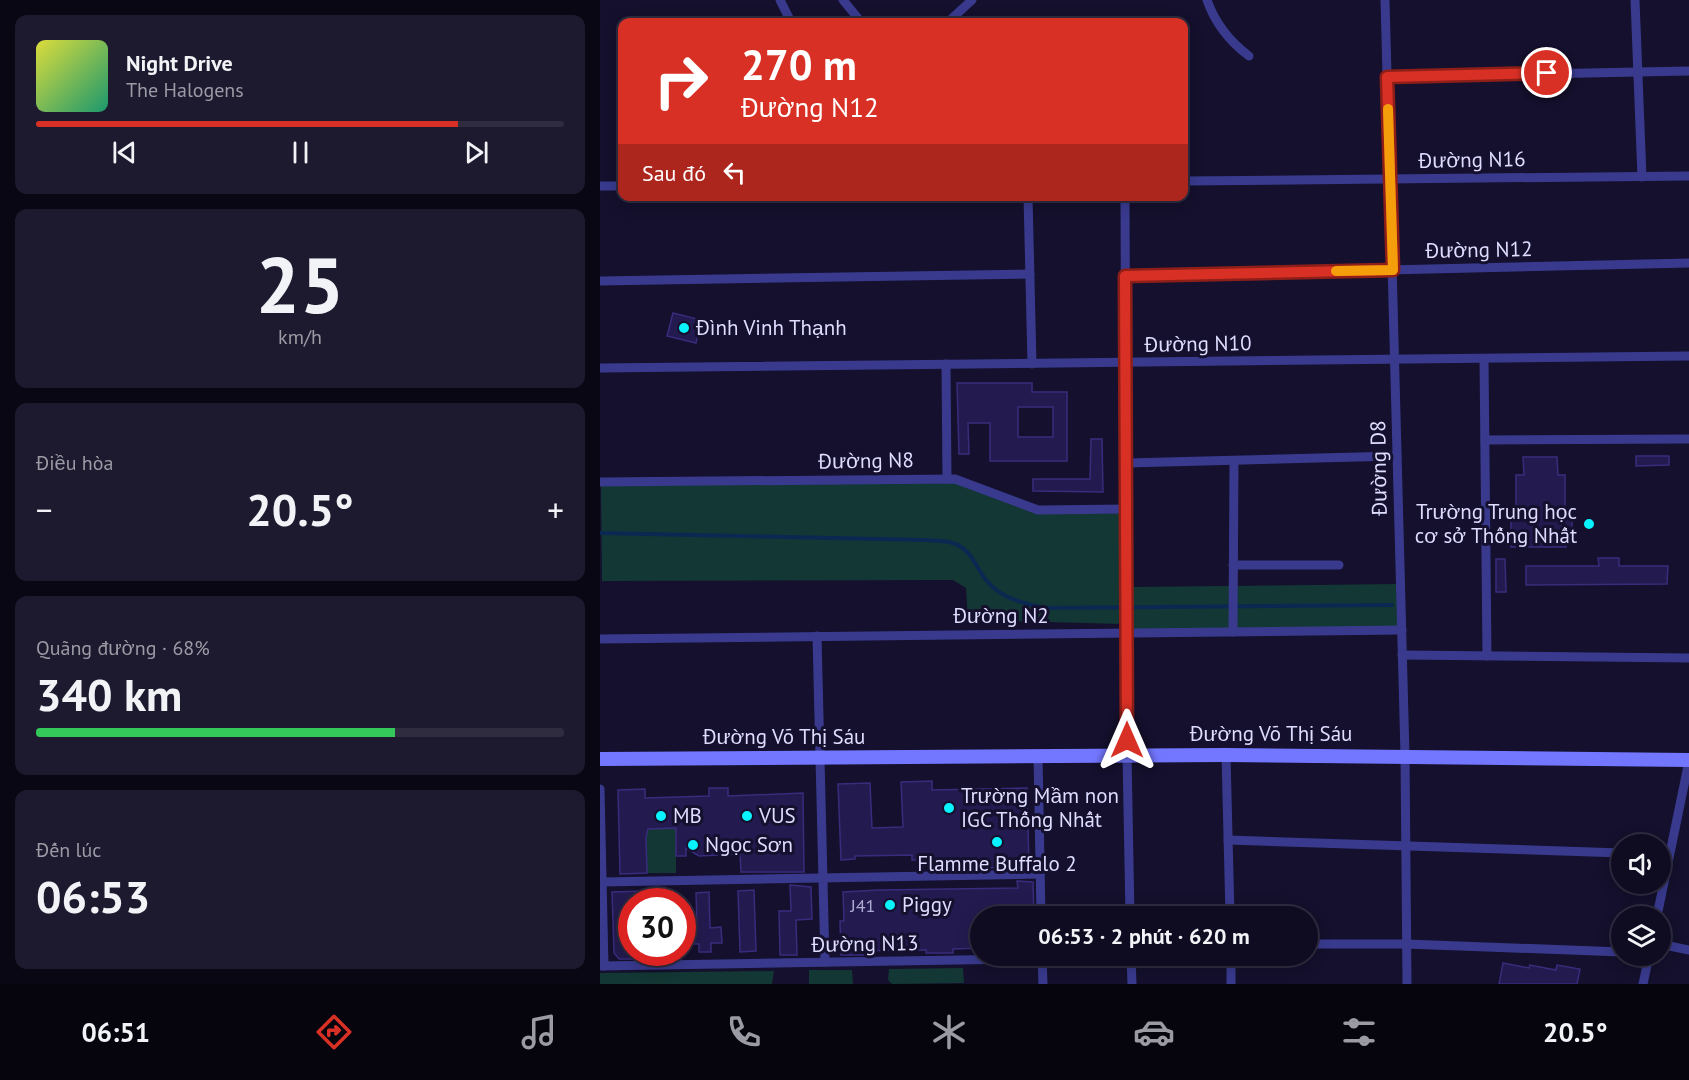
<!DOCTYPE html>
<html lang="vi">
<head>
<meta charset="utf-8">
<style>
  body { margin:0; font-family:"PT Sans",sans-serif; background:#1d1a2f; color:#f1f3f6; height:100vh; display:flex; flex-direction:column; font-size:22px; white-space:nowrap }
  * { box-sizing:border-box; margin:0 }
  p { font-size:20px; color:#9b9ba5 }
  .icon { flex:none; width:33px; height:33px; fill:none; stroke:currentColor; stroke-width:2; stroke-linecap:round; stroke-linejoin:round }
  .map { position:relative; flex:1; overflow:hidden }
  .panel { display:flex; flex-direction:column; gap:15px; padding:15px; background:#080713; width:600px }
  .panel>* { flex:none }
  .banner { position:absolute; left:18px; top:18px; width:570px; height:183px; border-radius:12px; box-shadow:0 3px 15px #0003,0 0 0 2px #2f2c40; background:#d93025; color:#fff; overflow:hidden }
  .tools { position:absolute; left:1011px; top:834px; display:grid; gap:12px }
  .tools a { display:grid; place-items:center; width:60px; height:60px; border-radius:50%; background:#0f0c22; box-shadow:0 3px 15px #0003,0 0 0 2px #2f2c40; font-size:30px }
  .speed { position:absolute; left:18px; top:888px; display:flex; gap:12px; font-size:30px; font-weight:700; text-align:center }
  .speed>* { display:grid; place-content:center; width:78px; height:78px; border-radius:50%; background:#0f0c22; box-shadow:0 3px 15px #0003,0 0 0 2px #2f2c40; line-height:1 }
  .speed .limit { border:9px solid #d22; background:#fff; color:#111 }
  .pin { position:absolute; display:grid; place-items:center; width:51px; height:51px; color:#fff; margin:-26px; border:3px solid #fff; border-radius:50%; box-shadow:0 2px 6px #0007 }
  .me { position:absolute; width:66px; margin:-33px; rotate:0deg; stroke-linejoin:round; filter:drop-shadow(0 0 4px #0008) }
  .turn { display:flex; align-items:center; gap:21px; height:126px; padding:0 24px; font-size:27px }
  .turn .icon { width:78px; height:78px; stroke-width:2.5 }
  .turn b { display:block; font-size:42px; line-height:51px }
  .then { display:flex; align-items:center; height:57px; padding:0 24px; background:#0003; gap:12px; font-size:22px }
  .big { font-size:45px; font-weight:700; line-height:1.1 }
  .panel .tile { flex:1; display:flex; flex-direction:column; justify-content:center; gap:9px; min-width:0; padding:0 21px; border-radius:12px; background:#1d1a2f }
  .panel .dial { align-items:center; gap:0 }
  .dial b { font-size:78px; line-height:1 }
  .song { display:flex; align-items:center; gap:18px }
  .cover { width:72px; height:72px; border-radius:9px; background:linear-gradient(135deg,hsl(60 70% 55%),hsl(160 70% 35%)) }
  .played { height:6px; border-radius:3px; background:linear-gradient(90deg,#d93025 80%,#2f2c40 80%) }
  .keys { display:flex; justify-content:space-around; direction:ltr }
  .heat { display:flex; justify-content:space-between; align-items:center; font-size:33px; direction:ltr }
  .charge { height:9px; border-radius:4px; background:linear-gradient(90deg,#34c759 68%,#2f2c40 0) }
  .trip { position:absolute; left:370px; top:906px; width:348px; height:60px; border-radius:30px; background:#0f0c22; box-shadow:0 3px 15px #0003,0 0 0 2px #2f2c40; font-weight:700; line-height:60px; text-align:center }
  .tab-bar { display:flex; height:96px; justify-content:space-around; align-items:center; background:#06050e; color:#9b9ba5 }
  .tab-bar .icon { width:42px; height:42px }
  .tab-bar .current { color:#d93025 }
  .tab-bar b { font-size:27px; color:#f1f3f6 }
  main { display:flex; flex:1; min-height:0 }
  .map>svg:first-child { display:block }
</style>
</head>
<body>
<main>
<section class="panel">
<div class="tile">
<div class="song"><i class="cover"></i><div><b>Night Drive</b><p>The Halogens</p></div></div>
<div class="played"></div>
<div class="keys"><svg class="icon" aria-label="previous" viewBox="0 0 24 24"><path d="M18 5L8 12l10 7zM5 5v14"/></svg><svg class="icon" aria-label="pause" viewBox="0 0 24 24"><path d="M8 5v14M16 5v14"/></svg><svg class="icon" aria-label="next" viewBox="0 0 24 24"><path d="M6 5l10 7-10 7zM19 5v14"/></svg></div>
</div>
<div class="tile dial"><b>25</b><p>km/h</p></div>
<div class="tile"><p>Điều hòa</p>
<div class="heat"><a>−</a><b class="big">20.5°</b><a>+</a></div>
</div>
<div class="tile"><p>Quãng đường · 68%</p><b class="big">340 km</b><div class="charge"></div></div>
<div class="tile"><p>Đến lúc</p><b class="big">06:53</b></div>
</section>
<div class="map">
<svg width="1089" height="984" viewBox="0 0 1089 984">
  <rect width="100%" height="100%" fill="#14102d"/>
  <g fill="#133734">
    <path d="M354,482L437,514L523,513L524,624L368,620L366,588L353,580L2,581L1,486Z"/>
    <path d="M798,584L799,627L532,634V587Z"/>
    <path d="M76,828V873H47L46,829Z"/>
    <path d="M363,968L364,983L292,984L288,980L289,969Z"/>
    <path d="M209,970H252L253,984H209Z"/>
    <path d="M174,971L172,984H0V973Z"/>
  </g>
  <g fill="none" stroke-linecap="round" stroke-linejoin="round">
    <path stroke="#0a2852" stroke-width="4" d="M0,533L325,540C336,541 351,540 361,547C373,554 377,569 386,580C401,599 425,604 448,608L792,605"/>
  </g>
  <g fill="#231b4f" stroke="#382c7c" stroke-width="1.5" fill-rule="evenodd">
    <path d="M73,313L101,320L96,343L67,336Z"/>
    <path d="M357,383H432V392H467V461H390V423H368L369,454H359ZM418,407H453V437H418Z"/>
    <path d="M491,439H502L503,492L433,491V479H490Z"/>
    <path d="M1036,456H1069V465L1036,466Z"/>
    <path d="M923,457H957L958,475H965V512H972V542L966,543V547H911V513H916V475H924Z"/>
    <path d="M998,558H1019V566H1068L1067,584L926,585V566H999Z"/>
    <path d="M896,559H905L906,592H896Z"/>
    <path d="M332,781V790L427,788L429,867L366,868L365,859L312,860V855L255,856V859L241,860L238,784L270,783L272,828L303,827L301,782Z"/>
    <path d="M109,788H128V796L203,793L204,872H141L140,854L99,856L86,848V856H76V828L48,829L46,837L47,873L20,874L18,790L45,789V798L109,796Z"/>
    <path d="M417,881L433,882L434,916H381V948L353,949V953H326V950H298L265,951V955H241L240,921H244L243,892L279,890L418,888Z"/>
    <path d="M190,885L211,887L212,919L196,920L197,955H180L179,911H191Z"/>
    <path d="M154,890L156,951L140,952L138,891Z"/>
    <path d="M45,891H61V902H32V959H19L14,953L12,892Z"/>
    <path d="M109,892L110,928L121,927L122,943H111V952H99V944H82V923L97,922L96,893Z"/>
    <path d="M903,963L929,968L930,965L956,970L957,965L980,969L977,984H899Z"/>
  </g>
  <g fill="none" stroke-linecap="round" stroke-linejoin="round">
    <g stroke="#393a8e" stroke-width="9">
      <path d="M180,0L191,22"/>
      <path d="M243,0L261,22"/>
      <path d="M607,0C615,23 629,41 649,56"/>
      <path d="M785,0L805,755L807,984"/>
      <path d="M1035,0L1042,177"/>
      <path d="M348,22L372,0"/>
      <path d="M787,77L1089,71"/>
      <path d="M584,181L1089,176"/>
      <path d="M0,186H22"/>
      <path d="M428,196L432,364"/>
      <path d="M525,196L527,755L530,916"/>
      <path d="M525,276L1089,263"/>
      <path d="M0,281L430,274"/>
      <path d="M884,359L887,656"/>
      <path d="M346,364L347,479"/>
      <path d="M0,368L1089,356"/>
      <path d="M885,440L1089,439"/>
      <path d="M527,463L797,456"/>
      <path d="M0,482L355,479L438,510L527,509"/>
      <path d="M633,565H739"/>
      <path d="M633,632L634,461"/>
      <path d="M217,636L225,962"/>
      <path d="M0,639L802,630"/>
      <path d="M802,655L1089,658"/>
      <path d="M626,755L630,916"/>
      <path d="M438,756L441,916"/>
      <path d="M0,789L4,966"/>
      <path d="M628,840L1022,853"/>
      <path d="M2,882L440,874"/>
      <path d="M1057,916L1089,761"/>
      <path d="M708,944H806L1022,952"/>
      <path d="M1060,944L1089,950"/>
      <path d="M442,956L443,984"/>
      <path d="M531,956L532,984"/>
      <path d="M631,956V984"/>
      <path d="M0,966L531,957"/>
      <path d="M1043,984L1049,956"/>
    </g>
    <path stroke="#7377ff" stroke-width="14" d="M0,759L626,755L1089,760"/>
  </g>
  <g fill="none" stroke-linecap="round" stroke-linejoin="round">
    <g stroke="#8d1f18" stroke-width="15">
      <path id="route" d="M527,740L525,276L793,270L787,77L947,73"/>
    </g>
    <use href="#route" stroke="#d93025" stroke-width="10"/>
    <path stroke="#f59e0b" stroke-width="10" d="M736,271L793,270L788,109"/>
  </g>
  <g fill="#08f3ff" stroke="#14102d" stroke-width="2">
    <circle cx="84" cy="328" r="6"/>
    <circle cx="989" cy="524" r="6"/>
    <circle cx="349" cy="808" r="6"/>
    <circle cx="61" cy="816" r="6"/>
    <circle cx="147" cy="816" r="6"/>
    <circle cx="397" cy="842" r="6"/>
    <circle cx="93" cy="845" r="6"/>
    <circle cx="290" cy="905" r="6"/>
  </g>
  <g text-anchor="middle" stroke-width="6" stroke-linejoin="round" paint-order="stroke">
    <g font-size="18" fill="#afacd3">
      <text x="263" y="912">J41</text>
    </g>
    <g font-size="21" fill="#dedcff" stroke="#14102d">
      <text transform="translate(872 160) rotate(-1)" y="7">Đường N16</text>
      <text transform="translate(879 250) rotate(-1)" y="7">Đường N12</text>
      <text transform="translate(598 344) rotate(-1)" y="7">Đường N10</text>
      <text transform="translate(266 461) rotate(-1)" y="7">Đường N8</text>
      <text transform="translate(779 468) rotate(-91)" y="7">Đường D8</text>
      <text x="401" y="623">Đường N2</text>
      <text x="671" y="741">Đường Võ Thị Sáu</text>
      <text x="184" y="744">Đường Võ Thị Sáu</text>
      <text transform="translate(265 944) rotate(-1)" y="7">Đường N13</text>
    </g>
    <g font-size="21" fill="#dedcff" stroke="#14102d" text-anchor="start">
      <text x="96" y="335">Đình Vinh Thạnh</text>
      <text x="977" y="519" text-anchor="end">Trường Trung học<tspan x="977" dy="24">cơ sở Thống Nhất</tspan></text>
      <text x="361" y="803">Trường Mầm non<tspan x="361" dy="24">IGC Thống Nhất</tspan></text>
      <text x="73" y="823">MB</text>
      <text x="159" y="823">VUS</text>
      <text x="105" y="852">Ngọc Sơn</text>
      <text x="397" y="871" text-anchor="middle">Flamme Buffalo 2</text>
      <text x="302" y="912">Piggy</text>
    </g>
  </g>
</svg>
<div class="tools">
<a><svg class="icon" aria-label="sound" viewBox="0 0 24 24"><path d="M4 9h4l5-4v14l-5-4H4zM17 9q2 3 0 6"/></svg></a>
<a><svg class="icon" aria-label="layers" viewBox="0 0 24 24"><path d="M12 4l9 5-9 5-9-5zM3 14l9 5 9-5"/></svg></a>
</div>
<div class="speed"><div class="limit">30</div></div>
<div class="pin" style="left:947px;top:73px;background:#d93025"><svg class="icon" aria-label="arrive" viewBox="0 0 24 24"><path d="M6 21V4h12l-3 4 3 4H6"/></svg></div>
<svg class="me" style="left:527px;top:740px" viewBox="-20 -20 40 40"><path d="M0-17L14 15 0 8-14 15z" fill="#d93025" stroke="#fff" stroke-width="4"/></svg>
<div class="trip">06:53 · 2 phút · 620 m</div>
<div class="banner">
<div class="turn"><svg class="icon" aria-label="right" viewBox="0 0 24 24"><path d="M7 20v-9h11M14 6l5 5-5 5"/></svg><div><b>270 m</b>Đường N12</div></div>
<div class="then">Sau đó<svg class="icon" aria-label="left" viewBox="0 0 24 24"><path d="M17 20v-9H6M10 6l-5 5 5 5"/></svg></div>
</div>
</div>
</main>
<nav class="tab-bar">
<b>06:51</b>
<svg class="icon current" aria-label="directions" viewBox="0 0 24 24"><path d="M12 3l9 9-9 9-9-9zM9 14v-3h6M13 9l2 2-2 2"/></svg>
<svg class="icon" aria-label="music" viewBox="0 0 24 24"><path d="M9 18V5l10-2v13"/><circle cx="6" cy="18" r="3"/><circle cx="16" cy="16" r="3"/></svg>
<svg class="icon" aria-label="phone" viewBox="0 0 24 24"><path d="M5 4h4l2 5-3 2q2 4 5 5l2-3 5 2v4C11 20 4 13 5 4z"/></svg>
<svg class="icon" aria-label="climate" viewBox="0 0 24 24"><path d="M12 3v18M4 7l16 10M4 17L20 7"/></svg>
<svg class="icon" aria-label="car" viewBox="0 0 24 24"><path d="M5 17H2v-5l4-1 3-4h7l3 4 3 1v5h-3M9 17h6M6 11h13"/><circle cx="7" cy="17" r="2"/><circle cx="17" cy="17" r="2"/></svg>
<svg class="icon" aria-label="filters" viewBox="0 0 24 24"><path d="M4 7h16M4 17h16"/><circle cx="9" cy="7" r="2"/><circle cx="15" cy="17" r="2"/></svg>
<b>20.5°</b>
</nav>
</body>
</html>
